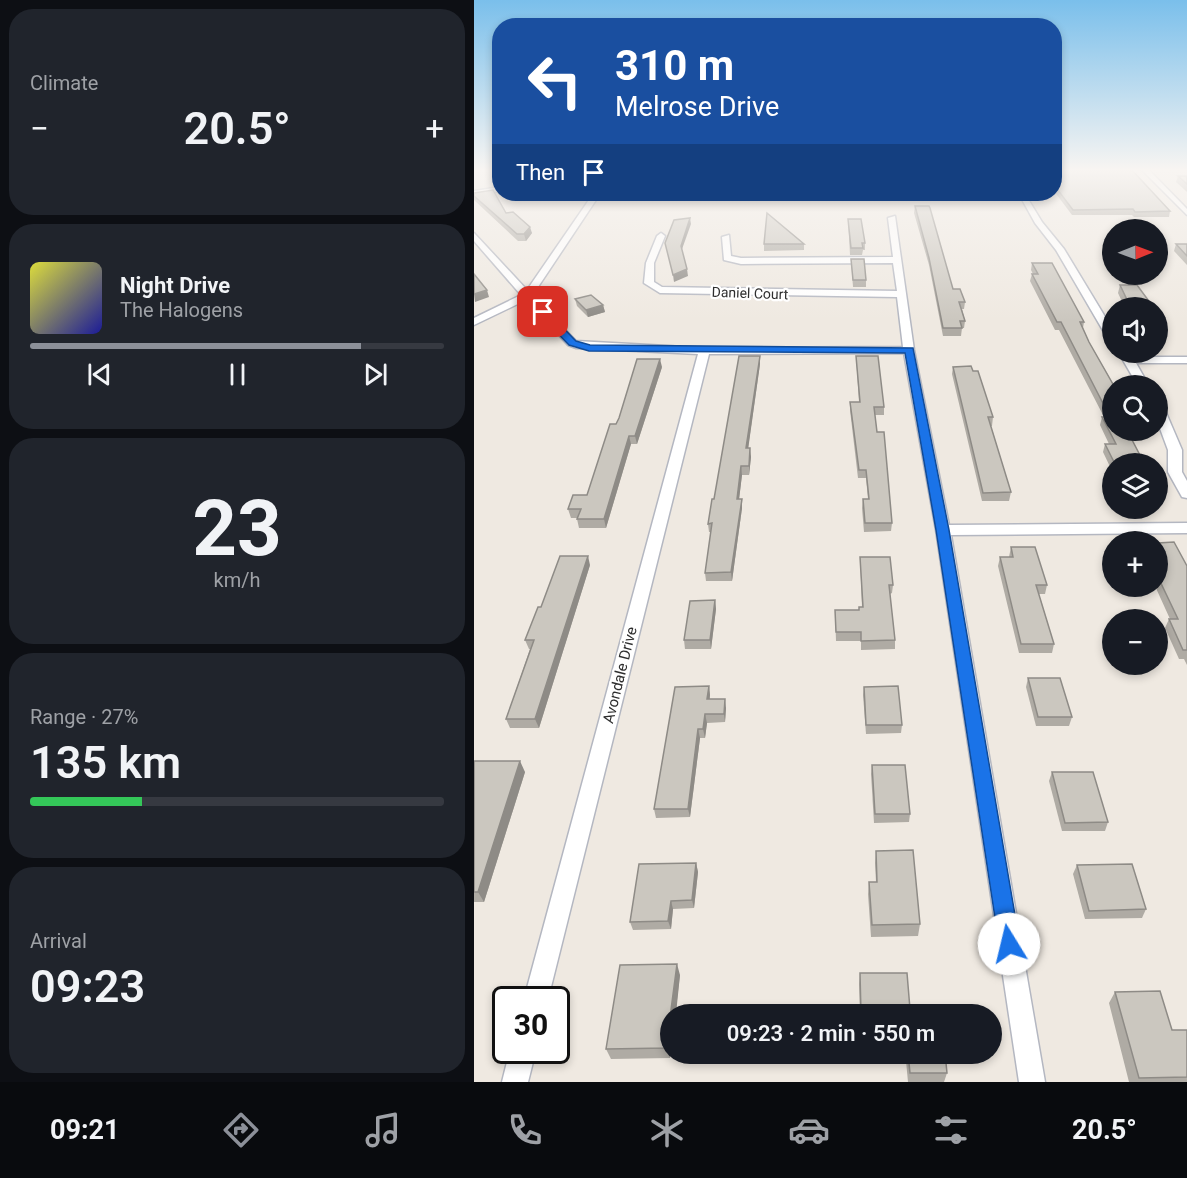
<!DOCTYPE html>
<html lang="en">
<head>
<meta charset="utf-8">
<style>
  body { margin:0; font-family:Roboto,sans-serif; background:#20242c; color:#f1f3f6; height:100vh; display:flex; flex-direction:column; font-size:22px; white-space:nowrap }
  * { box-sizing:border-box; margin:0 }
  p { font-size:20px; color:#9ea1a6 }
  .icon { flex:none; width:33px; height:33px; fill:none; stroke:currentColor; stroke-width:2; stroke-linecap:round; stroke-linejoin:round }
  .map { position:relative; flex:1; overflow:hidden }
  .details { display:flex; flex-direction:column; gap:9px; padding:9px; background:#0d0f14; width:474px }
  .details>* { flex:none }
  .guide { position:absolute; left:18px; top:18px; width:570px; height:183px; border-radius:24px; box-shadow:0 3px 9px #0003; background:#1a4fa0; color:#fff; overflow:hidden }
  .needle { width:39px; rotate:89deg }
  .buttons { position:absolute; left:628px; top:219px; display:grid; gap:12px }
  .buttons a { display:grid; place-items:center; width:66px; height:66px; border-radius:50%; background:#171b24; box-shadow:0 3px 9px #0003; font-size:30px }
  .speed { position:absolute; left:18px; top:986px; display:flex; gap:12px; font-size:30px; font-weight:700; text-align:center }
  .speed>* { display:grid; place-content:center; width:78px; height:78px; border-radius:50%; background:#171b24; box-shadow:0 3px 9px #0003; line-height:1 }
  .speed .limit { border:3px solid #111; border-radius:9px; background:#fff; color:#111 }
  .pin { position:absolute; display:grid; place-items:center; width:51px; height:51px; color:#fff; margin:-26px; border-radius:12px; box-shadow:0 3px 9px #0006 }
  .me { position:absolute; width:66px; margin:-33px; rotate:351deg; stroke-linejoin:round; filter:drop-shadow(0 0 4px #0008) }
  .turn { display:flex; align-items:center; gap:21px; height:126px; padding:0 24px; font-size:27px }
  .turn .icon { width:78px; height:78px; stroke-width:2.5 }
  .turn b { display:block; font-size:42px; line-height:51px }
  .then { display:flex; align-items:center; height:57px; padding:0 24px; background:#0003; gap:12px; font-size:22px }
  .big { font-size:45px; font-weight:600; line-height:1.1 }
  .details .tile { flex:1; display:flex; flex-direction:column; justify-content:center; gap:9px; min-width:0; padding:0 21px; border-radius:24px; background:#20242c }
  .details .dial { align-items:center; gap:0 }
  .dial b { font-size:78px; line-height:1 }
  .song { display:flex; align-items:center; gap:18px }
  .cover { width:72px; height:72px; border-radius:9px; background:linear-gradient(135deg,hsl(60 70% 55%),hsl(240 70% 35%)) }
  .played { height:6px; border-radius:3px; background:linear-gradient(90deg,#8c9099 80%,#363941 80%) }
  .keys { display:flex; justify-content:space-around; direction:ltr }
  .heat { display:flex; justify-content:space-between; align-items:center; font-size:33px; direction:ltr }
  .charge { height:9px; border-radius:4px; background:linear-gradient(90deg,#34c759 27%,#363941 0) }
  .trip { position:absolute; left:186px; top:1004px; width:342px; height:60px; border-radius:30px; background:#171b24; box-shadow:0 3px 9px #0003; font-weight:600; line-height:60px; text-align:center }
  .dock { display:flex; height:96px; justify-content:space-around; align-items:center; background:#090b0e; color:#9ea1a6 }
  .dock .icon { width:42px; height:42px }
  .dock .on { color:#8c9099 }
  .dock b { font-size:27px; color:#f1f3f6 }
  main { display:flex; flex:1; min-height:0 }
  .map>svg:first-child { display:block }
</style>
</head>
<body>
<main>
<section class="details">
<div class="tile"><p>Climate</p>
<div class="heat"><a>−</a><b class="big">20.5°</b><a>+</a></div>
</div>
<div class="tile">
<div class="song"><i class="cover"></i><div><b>Night Drive</b><p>The Halogens</p></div></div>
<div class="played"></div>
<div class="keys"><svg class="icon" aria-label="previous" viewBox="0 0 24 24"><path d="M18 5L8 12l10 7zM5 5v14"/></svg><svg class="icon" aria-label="pause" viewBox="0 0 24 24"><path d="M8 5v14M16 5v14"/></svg><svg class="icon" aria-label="next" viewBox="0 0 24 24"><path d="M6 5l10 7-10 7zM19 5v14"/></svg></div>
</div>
<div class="tile dial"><b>23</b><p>km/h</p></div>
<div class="tile"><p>Range · 27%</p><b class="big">135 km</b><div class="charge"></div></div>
<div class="tile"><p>Arrival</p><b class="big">09:23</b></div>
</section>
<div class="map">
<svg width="713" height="1082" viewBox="0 0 713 1082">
  <rect width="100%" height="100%" fill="#efe9e1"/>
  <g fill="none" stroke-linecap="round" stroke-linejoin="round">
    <g stroke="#b4b7c1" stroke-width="3">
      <g id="minor">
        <path d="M667,169H674L713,209V215Z"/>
        <path d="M26,187V191L0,195V191Z"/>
        <path d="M119,194H126L58,296L102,341L230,348L429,347L423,297L186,293L170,283L172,263L183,236L187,233L191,236L180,263V282L188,287L423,291L419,263L267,264L250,260L248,237L255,235L257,256L267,258L419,257L414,218L421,216L440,350L475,525L713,523V533L477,535L571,1082H545L462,530L430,353L235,354L74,999H50L224,354L102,348L94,345L52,300L0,325V318L47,295L0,241V233L53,290Z"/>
        <path d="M545,194H551L568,222L590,249L639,330V342L634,339L582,250L561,223Z"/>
        <path d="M654,352L658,357H713V363H662L675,386H664L646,355Z"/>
        <path d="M684,404L690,408L708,450V472L713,481V498L708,497L694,472V450L684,423Z"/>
        <path d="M36,1050H62L54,1082H28Z"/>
      </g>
    </g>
    <use href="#minor" fill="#fff" fill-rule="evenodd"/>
  </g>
  <g fill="#afaba4">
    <path d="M580,169L696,211L695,217H660L658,215H598L580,191Z"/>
    <path d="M704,176H713V192L702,182Z"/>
    <path d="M0,193L32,213L58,233L52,241H44L0,200Z"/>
    <path d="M441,206L479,289L491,302L490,309H488L491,321L490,328H488L487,336H469L455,265L440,213Z"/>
    <path d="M374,219L391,243V250H389L388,255H376Z"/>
    <path d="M290,244H330V250L290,251Z"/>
    <path d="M702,244H713V265L700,251Z"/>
    <path d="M377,259L392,280V287H379Z"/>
    <path d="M558,263L610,322L609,328L615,342L667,432L664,440H658L670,464H639V473L629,452L631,444H635L626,425L628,417H630L585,330H581L556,281L558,274H559L557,270Z"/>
    <path d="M646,285L680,308H651L644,293Z"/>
    <path d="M101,299L129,305L131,312L114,317L103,306Z"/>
    <path d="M382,356L410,407V415H401L403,432L418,523L417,531L390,532L388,508L389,499H394L392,478H384L376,410V402H385Z"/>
    <path d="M286,364L274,448L277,457L275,475H268L265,499H268V508L258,581H232L231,573L237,532H235L234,524L240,499Z"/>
    <path d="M188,367L163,444H157L132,528H105L103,519L104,518H97L94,509L113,495L142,424Z"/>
    <path d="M479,367L499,371L519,417L518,426H517L537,492L535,501H508L478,374Z"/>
    <path d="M637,477H639V495L634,486Z"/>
    <path d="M684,543L713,566V665L710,659H705L691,628L695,619H696L681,586H684Z"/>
    <path d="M537,547L573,585L571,594H565L580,644L578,653H545L524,566L526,557H535Z"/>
    <path d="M386,557L419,585L418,593L416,594L421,640V649L387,650V641H362L361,610H385L388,607Z"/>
    <path d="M116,565L65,728H36L32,719L56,649H55L51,640L67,607Z"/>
    <path d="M241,600L242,609L237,649H211L210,640Z"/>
    <path d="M554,678L598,717L595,726H562L552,687Z"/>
    <path d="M235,686L236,695V699L252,708L251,722L233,723L231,738H226L216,817L182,818L180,809Z"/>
    <path d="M390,687L428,725L427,733L392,734L389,695Z"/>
    <path d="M0,761L51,772L10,902H0Z"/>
    <path d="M398,765L436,814L435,822L400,823L397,774Z"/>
    <path d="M578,772L634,822L631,831H588L575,781Z"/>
    <path d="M402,851L446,924L444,936L397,937L394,894L395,882H402L401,863Z"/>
    <path d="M222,863L224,872L220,908L199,909L197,929L159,930L156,922Z"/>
    <path d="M603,865L672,909L668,918L611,919L599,874Z"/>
    <path d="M386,973L436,1009L467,1014H386L385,984Z"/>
    <path d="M206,975L196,1058L137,1059L132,1049Z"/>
    <path d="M641,992L698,1030H713V1082H655L635,1003Z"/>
    <path d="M396,1053H471L473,1073L470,1082H434L432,1061H396Z"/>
  </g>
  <g fill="#8e8b86">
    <path d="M216,218L217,224L207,252V246Z"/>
    <path d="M56,227L58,233L52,241L50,234Z"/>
    <path d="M213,269L214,276L200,282L199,275Z"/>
    <path d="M13,290L15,297L1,302L0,294Z"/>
    <path d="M129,305L131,312L114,317L112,310Z"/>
    <path d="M286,356V364L273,457L272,448Z"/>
    <path d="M186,359L188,367L163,444L161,436Z"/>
    <path d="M155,436L157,444L132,528L130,519Z"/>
    <path d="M276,448L277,457L275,475V466Z"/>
    <path d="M267,466L268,475L264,508L263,499Z"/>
    <path d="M268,499V508L258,581L257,572Z"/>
    <path d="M114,556L116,565L65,728L61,719Z"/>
    <path d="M241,600L242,609L237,649L236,640Z"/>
    <path d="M235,686L236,695L234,708L233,699Z"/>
    <path d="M251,699L252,708L251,722L250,714Z"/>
    <path d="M231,714L233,723L231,738L229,729Z"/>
    <path d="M224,729L226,738L216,817L214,809Z"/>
    <path d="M46,761L51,772L10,902L4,892Z"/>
    <path d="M222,863L224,872L220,908L218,900Z"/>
    <path d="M197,901L199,909L197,929L194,921Z"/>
    <path d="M203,964L206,975L202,1014H196V1058L192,1048Z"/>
  </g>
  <g fill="#cbc7bf" stroke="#8e8b86" stroke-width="1.5">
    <path d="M580,169H657L696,211L661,212L659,209L599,210L580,185Z"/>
    <path d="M704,176H713V184Z"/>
    <path d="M19,190L32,213L39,212L56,227L50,234H43L0,196V193Z"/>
    <path d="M441,206H455L456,208L479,289H486L491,302H485L491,321H486L488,328H469L455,258Z"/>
    <path d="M293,213L330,244H290Z"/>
    <path d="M216,218L207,246L213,269L199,275L191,243L200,220Z"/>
    <path d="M374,219H387L391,243H388L389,248H377Z"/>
    <path d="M702,244H713V256Z"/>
    <path d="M377,259H390L392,280H379Z"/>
    <path d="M558,263H578L610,322H606L615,342L640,386H639V430H666L667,432H654L670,463L641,464L631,444H642L628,417H636L587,322H583L558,274H564Z"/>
    <path d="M0,274L13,290L0,294Z"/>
    <path d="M646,285H663L680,308H657Z"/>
    <path d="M117,295L129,305L112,310L101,299Z"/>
    <path d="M265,356H286L272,448H276L275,466H267L263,499H268L257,572L231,573L238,523L234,524L238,499H240Z"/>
    <path d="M382,356H404L410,407H400L403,432H410L418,523H391L389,499H395L392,470H385L376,402H386Z"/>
    <path d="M163,359H186L161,436H155L130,519H103L107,509H94L99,495H113L136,424H142L145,418Z"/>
    <path d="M497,366L499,371H504L519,417H514L537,492L509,493L479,367Z"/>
    <path d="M700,542L713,566V650H709L695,619H704L684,577V543Z"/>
    <path d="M537,547H561L573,585H562L580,644H547L526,557H539Z"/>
    <path d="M86,556H114L61,719H32L60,640H51L64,607H67Z"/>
    <path d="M386,557H416L419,585H415L421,640L387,641V632H362L361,610H385V607H389Z"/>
    <path d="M241,600L236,640H210L216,601Z"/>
    <path d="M554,678H586L598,717H564Z"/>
    <path d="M235,686L233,699H251L250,714H231L229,729H224L214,809H180L201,687Z"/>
    <path d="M424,686L428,725H392L390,687Z"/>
    <path d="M0,761H46L4,892H0Z"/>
    <path d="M398,765H431L436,814H401Z"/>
    <path d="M578,772H619L634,822L591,823Z"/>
    <path d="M439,850L446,924L398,925L395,882H403L402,851Z"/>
    <path d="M222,863L218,900L197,901L194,921L156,922L165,864Z"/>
    <path d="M658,864L672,909L615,911L603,865Z"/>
    <path d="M203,964L192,1048L132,1049L146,965Z"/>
    <path d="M386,973H433L436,1009H466L467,1014H387Z"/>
    <path d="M686,991L698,1030H713V1077L665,1078L641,992Z"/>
    <path d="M434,1053H471L473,1073H436Z"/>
  </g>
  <linearGradient id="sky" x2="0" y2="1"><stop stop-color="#7abfeb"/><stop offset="0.53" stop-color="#f8f5f2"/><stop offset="1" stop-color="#f8f5f2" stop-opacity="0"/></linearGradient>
  <rect width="713" height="320" fill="url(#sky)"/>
  <path fill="#1a73e8" stroke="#114b97" stroke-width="1.5" d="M65,310H72L102,341L116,345L439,348L475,530L546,944L543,952L535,955L528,952L525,944L462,530L431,353L115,351L95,345L65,314Z"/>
  <g text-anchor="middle" stroke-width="4.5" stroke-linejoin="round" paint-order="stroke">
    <g font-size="14" fill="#2e2e2e" stroke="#fff">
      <text transform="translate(276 293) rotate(2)" y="5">Daniel Court</text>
    </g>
    <g font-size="15" fill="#2e2e2e" stroke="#fff">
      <text transform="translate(146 675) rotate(-76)" y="5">Avondale Drive</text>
    </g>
  </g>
</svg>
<div class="buttons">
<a><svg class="needle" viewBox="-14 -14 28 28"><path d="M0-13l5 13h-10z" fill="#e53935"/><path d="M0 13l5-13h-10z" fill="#9ea1a6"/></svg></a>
<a><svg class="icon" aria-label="sound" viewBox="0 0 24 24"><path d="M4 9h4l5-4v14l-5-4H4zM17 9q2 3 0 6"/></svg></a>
<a><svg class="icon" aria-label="search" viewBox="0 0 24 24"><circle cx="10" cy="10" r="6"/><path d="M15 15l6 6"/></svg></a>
<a><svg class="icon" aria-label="layers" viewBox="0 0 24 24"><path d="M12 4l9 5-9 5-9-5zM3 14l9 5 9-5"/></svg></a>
<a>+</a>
<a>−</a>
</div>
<div class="speed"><div class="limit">30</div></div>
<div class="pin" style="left:69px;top:312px;background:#d93025"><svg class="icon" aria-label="arrive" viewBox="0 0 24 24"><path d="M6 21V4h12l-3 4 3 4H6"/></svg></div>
<svg class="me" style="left:535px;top:944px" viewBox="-20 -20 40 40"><circle r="19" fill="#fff"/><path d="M0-13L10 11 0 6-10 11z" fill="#1a73e8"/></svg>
<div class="trip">09:23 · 2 min · 550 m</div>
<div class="guide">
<div class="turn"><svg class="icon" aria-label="left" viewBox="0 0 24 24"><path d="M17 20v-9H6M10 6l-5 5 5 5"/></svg><div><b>310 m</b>Melrose Drive</div></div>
<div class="then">Then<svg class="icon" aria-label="arrive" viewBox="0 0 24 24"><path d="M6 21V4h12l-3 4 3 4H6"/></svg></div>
</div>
</div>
</main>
<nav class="dock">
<b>09:21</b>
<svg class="icon on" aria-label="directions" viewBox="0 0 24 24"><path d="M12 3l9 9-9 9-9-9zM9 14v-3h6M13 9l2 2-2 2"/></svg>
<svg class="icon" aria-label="music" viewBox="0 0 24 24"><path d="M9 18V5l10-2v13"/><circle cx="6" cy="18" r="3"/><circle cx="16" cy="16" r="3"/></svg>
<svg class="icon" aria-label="phone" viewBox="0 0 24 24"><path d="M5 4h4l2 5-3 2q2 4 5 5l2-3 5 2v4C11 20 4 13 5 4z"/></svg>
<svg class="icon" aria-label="climate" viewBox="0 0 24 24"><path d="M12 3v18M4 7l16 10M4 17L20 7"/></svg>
<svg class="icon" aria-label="car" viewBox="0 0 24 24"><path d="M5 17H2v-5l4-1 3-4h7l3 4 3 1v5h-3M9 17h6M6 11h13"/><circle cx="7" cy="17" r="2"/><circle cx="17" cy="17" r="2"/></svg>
<svg class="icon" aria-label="filters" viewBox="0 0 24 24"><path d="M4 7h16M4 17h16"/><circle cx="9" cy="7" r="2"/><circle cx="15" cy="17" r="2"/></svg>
<b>20.5°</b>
</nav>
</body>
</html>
